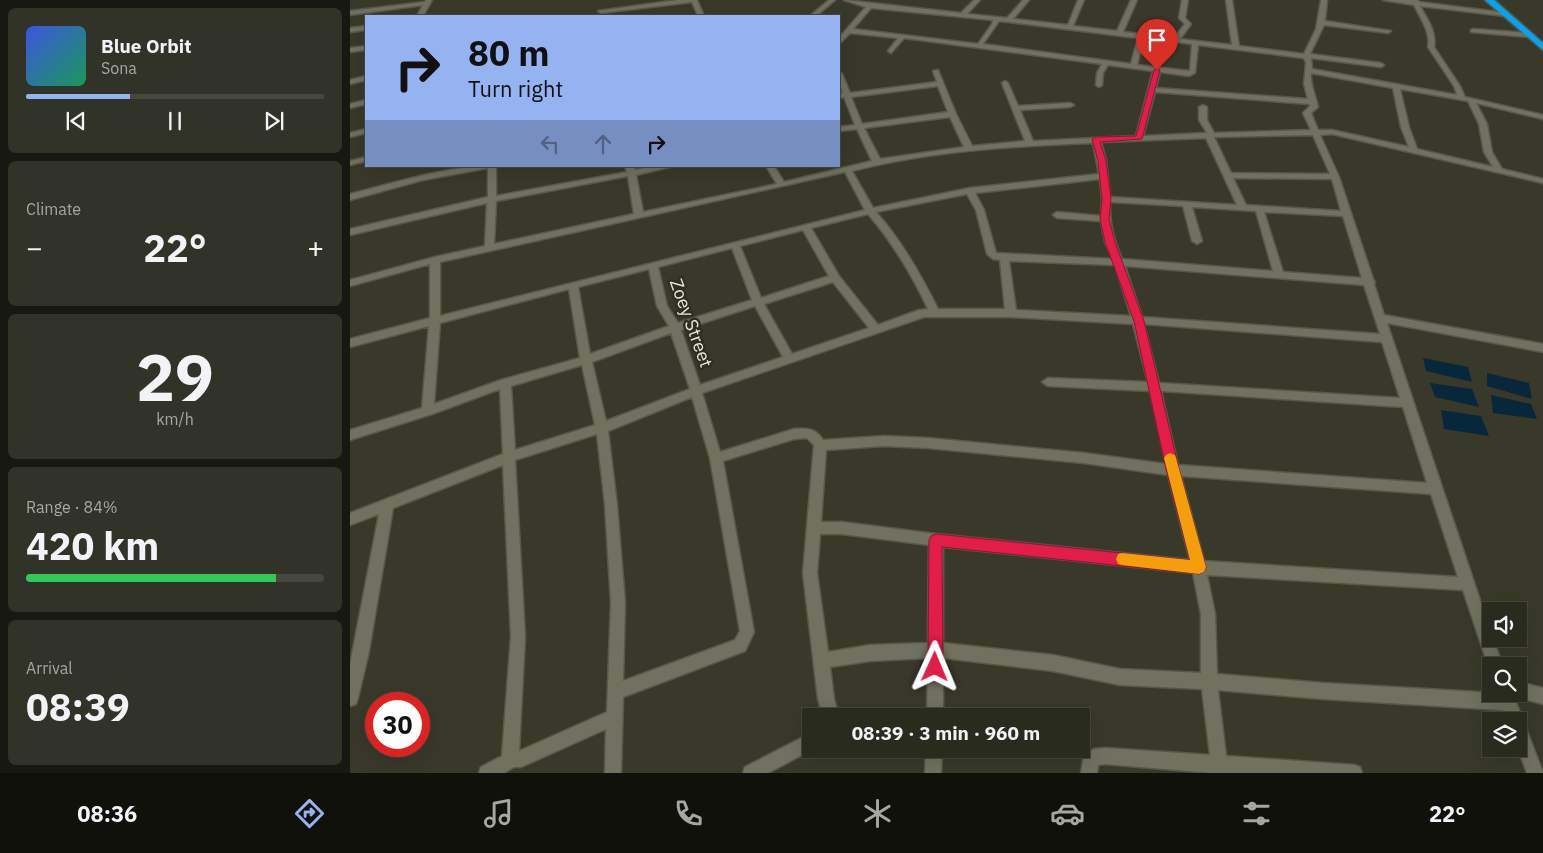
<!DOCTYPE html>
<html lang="en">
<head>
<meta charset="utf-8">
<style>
  body { margin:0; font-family:"IBM Plex Sans",sans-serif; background:#323328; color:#f1f3f6; height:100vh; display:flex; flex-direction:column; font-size:19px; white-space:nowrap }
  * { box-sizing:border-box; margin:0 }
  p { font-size:16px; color:#a5a7a4 }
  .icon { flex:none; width:28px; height:28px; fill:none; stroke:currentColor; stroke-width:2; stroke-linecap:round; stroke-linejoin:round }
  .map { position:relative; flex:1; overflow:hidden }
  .drawer { display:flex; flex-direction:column; gap:8px; padding:8px; background:#171811; width:350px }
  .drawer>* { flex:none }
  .banner { position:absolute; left:15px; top:15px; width:475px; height:152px; border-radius:0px; box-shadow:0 5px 20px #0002,0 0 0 1px #46473d; background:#95b2f1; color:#111; overflow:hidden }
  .fabs { position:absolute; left:1132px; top:602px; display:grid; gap:10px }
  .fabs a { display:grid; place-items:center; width:45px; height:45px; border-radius:0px; background:#2a2b1f; box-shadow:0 5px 20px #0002,0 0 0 1px #46473d; font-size:25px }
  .speed { position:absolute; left:15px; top:692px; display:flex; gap:10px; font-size:25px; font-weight:700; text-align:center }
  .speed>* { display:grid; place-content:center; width:65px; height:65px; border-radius:50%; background:#2a2b1f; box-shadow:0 5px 20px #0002,0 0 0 1px #46473d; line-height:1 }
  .speed .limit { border:8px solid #d22; background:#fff; color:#111 }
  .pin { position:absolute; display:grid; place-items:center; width:42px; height:42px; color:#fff; margin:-51px -21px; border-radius:50% 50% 50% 0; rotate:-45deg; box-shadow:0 0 5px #0007 }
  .pin .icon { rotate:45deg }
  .me { position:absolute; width:55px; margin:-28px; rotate:1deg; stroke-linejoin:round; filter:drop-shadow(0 0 4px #0008) }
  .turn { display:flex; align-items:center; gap:18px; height:105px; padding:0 20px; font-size:22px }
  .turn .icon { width:65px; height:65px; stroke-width:2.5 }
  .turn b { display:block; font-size:35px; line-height:42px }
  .lanes { display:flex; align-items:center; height:48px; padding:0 20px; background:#0003; justify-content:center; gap:25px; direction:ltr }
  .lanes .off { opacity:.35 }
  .big { font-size:38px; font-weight:700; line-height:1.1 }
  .drawer .tile { flex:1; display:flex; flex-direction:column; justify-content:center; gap:8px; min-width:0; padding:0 18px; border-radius:8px; background:#323328 }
  .drawer .dial { align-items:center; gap:0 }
  .dial b { font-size:65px; line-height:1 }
  .song { display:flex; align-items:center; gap:15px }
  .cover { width:60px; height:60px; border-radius:8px; background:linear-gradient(135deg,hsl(230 70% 55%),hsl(150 70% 35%)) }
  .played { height:5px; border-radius:2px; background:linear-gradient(90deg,#95b2f1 35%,#46473d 35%) }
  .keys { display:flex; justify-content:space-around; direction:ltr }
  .heat { display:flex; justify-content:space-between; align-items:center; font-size:28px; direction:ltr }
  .charge { height:8px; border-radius:4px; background:linear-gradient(90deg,#34c759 84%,#46473d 0) }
  .trip { position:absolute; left:452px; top:708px; width:288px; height:50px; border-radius:0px; background:#2a2b1f; box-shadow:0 5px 20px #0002,0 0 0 1px #46473d; font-weight:700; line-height:50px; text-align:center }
  .menu { display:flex; height:80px; justify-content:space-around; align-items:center; background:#11110c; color:#a5a7a4 }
  .menu .icon { width:35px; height:35px }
  .menu .current { color:#95b2f1 }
  .menu b { font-size:22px; color:#f1f3f6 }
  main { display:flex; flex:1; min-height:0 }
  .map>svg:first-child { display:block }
</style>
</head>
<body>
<main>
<section class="drawer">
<div class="tile">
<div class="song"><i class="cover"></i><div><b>Blue Orbit</b><p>Sona</p></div></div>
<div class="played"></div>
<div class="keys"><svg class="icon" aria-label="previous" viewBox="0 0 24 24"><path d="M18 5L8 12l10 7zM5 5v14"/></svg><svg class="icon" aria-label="pause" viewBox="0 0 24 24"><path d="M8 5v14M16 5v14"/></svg><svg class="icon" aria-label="next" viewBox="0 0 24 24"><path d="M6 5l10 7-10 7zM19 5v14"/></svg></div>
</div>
<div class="tile"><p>Climate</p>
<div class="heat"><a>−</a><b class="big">22°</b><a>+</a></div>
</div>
<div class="tile dial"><b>29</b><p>km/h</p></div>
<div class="tile"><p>Range · 84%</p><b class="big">420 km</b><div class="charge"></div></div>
<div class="tile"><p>Arrival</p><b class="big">08:39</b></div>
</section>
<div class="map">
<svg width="1193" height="773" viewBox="0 0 1193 773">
  <rect width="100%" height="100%" fill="#383929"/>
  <g fill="#07273a">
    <path d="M1073,358L1118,367L1122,382L1076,371Z"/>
    <path d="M1137,373L1179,383L1182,399L1137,386Z"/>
    <path d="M1080,383L1122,389L1129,407L1085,397Z"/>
    <path d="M1141,395L1181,404L1187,419L1143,413Z"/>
    <path d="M1091,410L1131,416L1139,436L1094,429Z"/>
  </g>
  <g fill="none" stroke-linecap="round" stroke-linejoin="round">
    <g stroke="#57584a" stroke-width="3">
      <g id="minor">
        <path d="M76,0H82L73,16H67L73,5L0,15V11L75,2Z"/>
        <path d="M328,0H347L354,16H348L342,2L251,13L248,11Z"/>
        <path d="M479,0H485L466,16H460Z"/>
        <path d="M494,0L611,13L624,0H630L617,14L657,18L673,0H679L663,19L718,25L728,0H734L723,26L767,31L781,0H787L773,32L824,38L835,24L829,18L832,0H838L835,18L841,24L830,39L882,45L876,0H882L889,46L954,54L966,29L971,0H977L975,21L1041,31L1038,33L974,25L960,54L1031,63L1034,65L1031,67L961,58L962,69L1107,95L1104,86L1078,47C1081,32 1070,18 1064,5L1033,0H1068L1069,2L1157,13L1158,14L1155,16L1070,6C1077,19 1087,32 1084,47L1110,86L1115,97L1193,115V119L1126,103L1137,124L1142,152L1152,169L1193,179V183L982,134L970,135L989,177L1023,279L1025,282L1024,284L1034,315L1193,344V352L1037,323L1141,633V639H1143L1153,666H1141V672L1140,671L1113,590L857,575L865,614L867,674L973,683L1163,694L1193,773H1177L1168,749L1169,721H1158L1153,710L973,699L868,690L876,756L1004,765L1010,767L1012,773H862L755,764L748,765L747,773H731L734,755L744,749L755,748L860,755L852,689L770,685L703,671L593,658V716H577L578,658L520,661L480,667L484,699L489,716H473L468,699L453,573L464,445L457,438L444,439L373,461L404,632L395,651L273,697L271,773H255L256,729L171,767H164L154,773H129L131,767L152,756L161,636L153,465L43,508L19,651L8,698L6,704L0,706V665L29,514L0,525V513L153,454L150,389L82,414L0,440V430L72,408L79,326L0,347V339L80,318V264L0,286V280L85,257L135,246L137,203L0,235V229L138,197V168L73,180L0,200V194C48,182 96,166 146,166V196L277,172L275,166H283L285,170L305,166H324L286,175L293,212L427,184L416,166H424L434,182L522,161L507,129L489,131V127L505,125L494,97L489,98V94L493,93L489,82V72L492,74L500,93L587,82L583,71L588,70L606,114L622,146L675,141L652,83L655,81L658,83L668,106L720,103L724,105L720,107L670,110L683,141L786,136L803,71L758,65L753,73L752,85L749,87L746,85L747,73L752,64L554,38L541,53L538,51L548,38L500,33L489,44V38L516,7ZM521,8L643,20L642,24L628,44L503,29ZM649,21L659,22L788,38L781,64L633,44ZM794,38L842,44L840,71L787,65ZM848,45L954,58L956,63L954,84L958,99L806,88L810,72L839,76L845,73ZM961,73L1043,88L1051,127L1059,147L982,130H968L961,113L968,107C966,96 960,86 961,73ZM588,86L598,112L512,124L501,97ZM1050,89L1118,101L1129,124L1134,152L1143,167L1067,149L1059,127ZM805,92L959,104L960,106L953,113L961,130L864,133L857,120V107L853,105L849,107V120L857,133L793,136ZM600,117L614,147L530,159L514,128ZM963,135L980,174L881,173L864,137ZM856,138L887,205L760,197L756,161L751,142ZM743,143L749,174L620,188L523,208L502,171C580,151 663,146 743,143ZM495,172L515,210L90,316V262ZM278,176L284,214L144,244L146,201ZM883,178L982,179L991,211L896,205ZM750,179L752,199L751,216L707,212L703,215L707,218L751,221L755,242L763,259L646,253L634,210L625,193ZM617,194L626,210L637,254L643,259L650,260L655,309H588C571,275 552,241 526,212ZM760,202L833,206L842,241L847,244L852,241L842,207L906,211L923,271L772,259C764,240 759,223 760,202ZM914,212L993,216L1012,278L933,272ZM518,214C543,243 562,275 578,309L569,310L528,325L489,276L461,228ZM453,230L479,276L411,298L390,246ZM382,248L402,300L328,323L317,306L308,267ZM659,261L765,265L781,316L666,310ZM775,266L1014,285L1030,334L792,317ZM299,269L307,306L319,326L240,354L228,287ZM483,282L519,328L442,354L414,304ZM219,289L230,358L151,380L84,404L90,323ZM405,306L433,357L350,385L331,330ZM574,317H661L783,324L798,382L698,378L692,382L698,386L800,391L816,464L734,453L578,438L534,436L473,440C466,428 456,428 444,429L370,452L352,393ZM794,324L1032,342L1050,398L809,383ZM321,333L340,389L256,421L242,362ZM232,365L245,425L165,450L161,386ZM811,391L1053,407L1077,483L828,465ZM342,397L360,458L390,631L385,640L273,681L275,602L267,505L258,431ZM247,434L255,505L261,602L257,712L169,751L175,636L165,460ZM534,446L578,448L734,463L818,475L840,560L586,534L492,522H471L476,450ZM831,476L1081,494L1108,577L854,561ZM470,534H492L579,545L578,643L520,645L478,652L467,573ZM593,547L843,573L851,614V673L770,669L703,655L593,643Z"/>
        <path d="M16,26V30L0,32V28Z"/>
        <path d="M1123,29L1180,33L1183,35L1180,37L1121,32V30Z"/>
        <path d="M16,46V50L0,52V48Z"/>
        <path d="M16,76V80L0,84V80Z"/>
        <path d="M16,100V104L0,108V104Z"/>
        <path d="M16,129V133L0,137V133Z"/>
        <path d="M16,157V161L0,165V161Z"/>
        <path d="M1169,682L1193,688V704L1163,696V694H1169Z"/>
        <path d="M461,733V749H463L418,773H393L395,767Z"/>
        <path d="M576,749H592L591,773H575Z"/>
      </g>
    </g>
    <g stroke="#57584a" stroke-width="3">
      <path id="highway" d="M1135,0H1144L1193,43V50Z"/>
    </g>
    <use href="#minor" fill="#70715f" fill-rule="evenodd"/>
    <use href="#highway" fill="#05a4f0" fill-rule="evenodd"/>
  </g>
  <path fill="#e11d48" stroke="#92132f" d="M807,68L810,70L792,139L750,142L756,161L761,199L759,219L765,242L794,321L829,469L856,567L854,572L849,574L592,547L593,667L591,672L585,674L580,672L578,667L579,540L581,536L586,534L840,560L816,469L784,321L755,242L750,219L752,199L748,161L742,139L746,137L786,136L804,70Z"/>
  <path fill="#f59e0b" d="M820,453L825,455L826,458L856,567L854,572L849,574L772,565L768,564L766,559L768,554L772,553L840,560L814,458L816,455Z"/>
  <g text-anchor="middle" stroke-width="5" stroke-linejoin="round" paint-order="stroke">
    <g font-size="18" fill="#e6e7dd" stroke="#2e2f1f">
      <text transform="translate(341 323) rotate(70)" y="6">Zoey Street</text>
    </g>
  </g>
</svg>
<div class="fabs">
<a><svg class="icon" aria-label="sound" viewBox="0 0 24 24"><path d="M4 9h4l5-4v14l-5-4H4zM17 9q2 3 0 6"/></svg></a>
<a><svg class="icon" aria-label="search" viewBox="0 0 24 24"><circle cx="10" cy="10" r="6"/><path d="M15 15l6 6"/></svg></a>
<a><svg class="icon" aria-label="layers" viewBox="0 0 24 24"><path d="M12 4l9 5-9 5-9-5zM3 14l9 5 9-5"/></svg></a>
</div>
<div class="speed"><div class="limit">30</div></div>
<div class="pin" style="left:807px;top:70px;background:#d93025"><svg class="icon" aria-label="arrive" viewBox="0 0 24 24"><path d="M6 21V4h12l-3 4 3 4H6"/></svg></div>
<svg class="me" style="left:585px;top:667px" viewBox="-20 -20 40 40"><path d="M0-17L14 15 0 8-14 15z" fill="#e11d48" stroke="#fff" stroke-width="4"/></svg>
<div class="trip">08:39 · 3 min · 960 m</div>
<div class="banner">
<div class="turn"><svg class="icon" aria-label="right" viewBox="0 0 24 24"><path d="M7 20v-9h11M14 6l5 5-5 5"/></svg><div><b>80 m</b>Turn right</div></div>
<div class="lanes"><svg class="icon off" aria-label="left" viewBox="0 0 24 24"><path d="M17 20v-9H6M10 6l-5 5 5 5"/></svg><svg class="icon off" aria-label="ahead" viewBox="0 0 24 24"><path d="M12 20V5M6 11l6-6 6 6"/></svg><svg class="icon" aria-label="right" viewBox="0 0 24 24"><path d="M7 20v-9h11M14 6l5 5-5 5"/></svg></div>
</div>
</div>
</main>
<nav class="menu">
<b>08:36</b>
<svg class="icon current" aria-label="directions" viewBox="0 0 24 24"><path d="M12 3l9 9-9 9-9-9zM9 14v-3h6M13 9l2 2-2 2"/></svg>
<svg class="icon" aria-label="music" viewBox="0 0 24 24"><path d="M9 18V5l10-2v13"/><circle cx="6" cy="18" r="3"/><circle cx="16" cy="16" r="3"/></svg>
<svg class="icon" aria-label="phone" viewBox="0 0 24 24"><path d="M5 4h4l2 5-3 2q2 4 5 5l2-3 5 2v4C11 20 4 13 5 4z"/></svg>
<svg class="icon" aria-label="climate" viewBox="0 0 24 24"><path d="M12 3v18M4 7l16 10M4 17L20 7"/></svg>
<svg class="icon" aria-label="car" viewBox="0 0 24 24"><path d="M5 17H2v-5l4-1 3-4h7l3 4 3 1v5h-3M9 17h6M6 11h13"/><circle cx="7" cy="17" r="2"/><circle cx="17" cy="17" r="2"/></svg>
<svg class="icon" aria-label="filters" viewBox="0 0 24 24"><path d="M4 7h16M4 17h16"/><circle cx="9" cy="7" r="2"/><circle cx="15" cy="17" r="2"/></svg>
<b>22°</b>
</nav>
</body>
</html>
